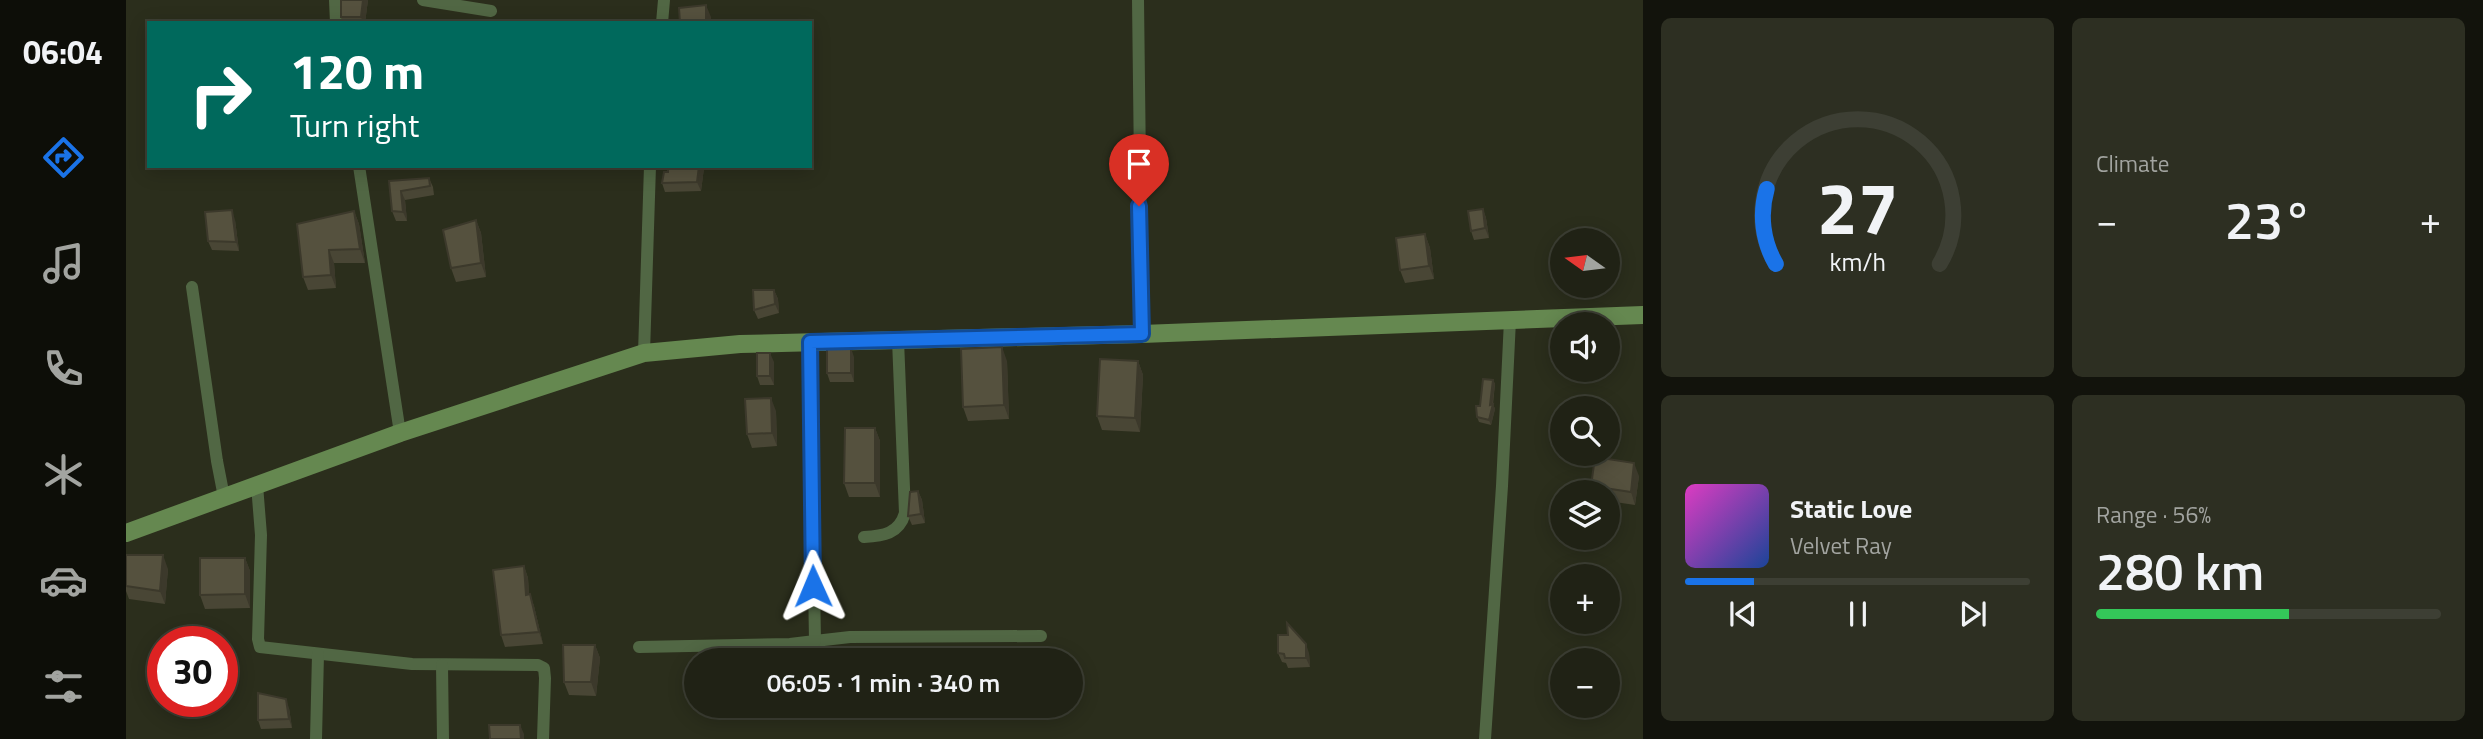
<!DOCTYPE html>
<html lang="en">
<head>
<meta charset="utf-8">
<style>
  body { margin:0; font-family:"Titillium Web",sans-serif; background:#2d2f22; color:#f1f3f6; height:100vh; display:flex; flex-direction:column; font-size:26px; white-space:nowrap }
  * { box-sizing:border-box; margin:0 }
  p { font-size:23px; color:#a2a4a0 }
  .icon { flex:none; width:38px; height:38px; fill:none; stroke:currentColor; stroke-width:2; stroke-linecap:round; stroke-linejoin:round }
  .map { position:relative; flex:1; overflow:hidden }
  .details { display:flex; flex-direction:column; gap:18px; padding:18px; background:#12130c; width:840px }
  .details>* { flex:none }
  .banner { position:absolute; left:21px; top:21px; width:665px; height:147px; border-radius:0px; box-shadow:0 4px 18px #0003,0 0 0 2px #3d3f34; background:#00695c; color:#fff; overflow:hidden }
  .needle { width:46px; rotate:284deg }
  .tools { position:absolute; left:1424px; top:228px; display:grid; gap:14px }
  .tools a { display:grid; place-items:center; width:70px; height:70px; border-radius:50%; background:#202215; box-shadow:0 4px 18px #0003,0 0 0 2px #3d3f34; font-size:35px }
  .speed { position:absolute; left:21px; top:626px; display:flex; gap:14px; font-size:35px; font-weight:700; text-align:center }
  .speed>* { display:grid; place-content:center; width:91px; height:91px; border-radius:50%; background:#202215; box-shadow:0 4px 18px #0003,0 0 0 2px #3d3f34; line-height:1 }
  .speed .limit { border:10px solid #d22; background:#fff; color:#111 }
  .pin { position:absolute; display:grid; place-items:center; width:60px; height:60px; color:#fff; margin:-72px -30px; border-radius:50% 50% 50% 0; rotate:-45deg; box-shadow:0 0 7px #0007 }
  .pin .icon { rotate:45deg }
  .me { position:absolute; width:77px; margin:-38px; rotate:359deg; stroke-linejoin:round; filter:drop-shadow(0 0 5px #0008) }
  .turn { display:flex; align-items:center; gap:24px; height:147px; padding:0 28px; font-size:32px }
  .turn .icon { width:91px; height:91px; stroke-width:2.5 }
  .turn b { display:block; font-size:49px; line-height:60px }
  .big { font-size:52px; font-weight:600; line-height:1.1 }
  .details .card { flex:1; display:flex; flex-direction:column; justify-content:center; gap:10px; min-width:0; padding:0 24px; border-radius:10px; background:#2d2f22 }
  .details .dial { align-items:center; gap:0 }
  .dial svg { height:182px; overflow:visible; fill:none; stroke:#3d3f34; stroke-width:7; stroke-linecap:round; text-anchor:middle }
  .dial text { fill:#f1f3f6; stroke:none }
  .song { display:flex; align-items:center; gap:21px }
  .cover { width:84px; height:84px; border-radius:10px; background:linear-gradient(135deg,hsl(310 70% 55%),hsl(220 70% 35%)) }
  .played { height:7px; border-radius:4px; background:linear-gradient(90deg,#1a73e8 20%,#3d3f34 20%) }
  .keys { display:flex; justify-content:space-around; direction:ltr }
  .heat { display:flex; justify-content:space-between; align-items:center; font-size:38px; direction:ltr }
  .charge { height:10px; border-radius:5px; background:linear-gradient(90deg,#34c759 56%,#3d3f34 0) }
  .details .tiles { flex:1; display:grid; gap:18px; grid-template-columns:repeat(2,1fr) }
  .trip { position:absolute; left:558px; top:648px; width:399px; height:70px; border-radius:35px; background:#202215; box-shadow:0 4px 18px #0003,0 0 0 2px #3d3f34; font-weight:600; line-height:70px; text-align:center }
  main { display:flex; flex:1; min-height:0 }
  .tabs { display:flex; flex-direction:column; width:126px; justify-content:space-around; align-items:center; background:#0d0e08; color:#a2a4a0 }
  .tabs .icon { width:49px; height:49px }
  .tabs .current { color:#1a73e8 }
  .tabs b { font-size:32px; color:#f1f3f6 }
  .map>svg:first-child { display:block }
</style>
</head>
<body>
<main>
<nav class="tabs">
<b>06:04</b>
<svg class="icon current" aria-label="directions" viewBox="0 0 24 24"><path d="M12 3l9 9-9 9-9-9zM9 14v-3h6M13 9l2 2-2 2"/></svg>
<svg class="icon" aria-label="music" viewBox="0 0 24 24"><path d="M9 18V5l10-2v13"/><circle cx="6" cy="18" r="3"/><circle cx="16" cy="16" r="3"/></svg>
<svg class="icon" aria-label="phone" viewBox="0 0 24 24"><path d="M5 4h4l2 5-3 2q2 4 5 5l2-3 5 2v4C11 20 4 13 5 4z"/></svg>
<svg class="icon" aria-label="climate" viewBox="0 0 24 24"><path d="M12 3v18M4 7l16 10M4 17L20 7"/></svg>
<svg class="icon" aria-label="car" viewBox="0 0 24 24"><path d="M5 17H2v-5l4-1 3-4h7l3 4 3 1v5h-3M9 17h6M6 11h13"/><circle cx="7" cy="17" r="2"/><circle cx="17" cy="17" r="2"/></svg>
<svg class="icon" aria-label="filters" viewBox="0 0 24 24"><path d="M4 7h16M4 17h16"/><circle cx="9" cy="7" r="2"/><circle cx="15" cy="17" r="2"/></svg>
</nav>
<div class="map">
<svg width="1517" height="739" viewBox="0 0 1517 739">
  <rect width="100%" height="100%" fill="#2b2e1c"/>
  <g fill="none" stroke-linecap="round" stroke-linejoin="round">
    <g stroke="#516744" stroke-width="12">
      <path d="M209,0L210,23"/>
      <path d="M297,0L365,11"/>
      <path d="M1012,0L1016,334"/>
      <path d="M536,23L538,0"/>
      <path d="M233,166L274,433"/>
      <path d="M66,287L91,461L98,497"/>
      <path d="M518,353L524,166"/>
      <path d="M131,485L135,535L132,639L134,647L286,664L412,665L418,668L419,678L417,739"/>
      <path d="M738,537C757,536 773,534 779,513L772,340"/>
      <path d="M689,641L724,637L915,636"/>
      <path d="M513,647L664,644L689,641L684,342"/>
      <path d="M316,665L317,739"/>
      <path d="M190,739L192,654"/>
      <path d="M1359,739L1376,486L1384,320"/>
    </g>
    <path stroke="#658850" stroke-width="18" d="M0,533L274,433L518,353L614,344L1016,334L1517,315"/>
  </g>
  <g fill="#494635">
    <path d="M215,0H242L239,23H217L215,17Z"/>
    <path d="M262,166H283V167L263,168Z"/>
    <path d="M578,168L575,191L539,192L536,183L542,172Z"/>
    <path d="M303,178L307,187L308,195L279,200L281,221H270L266,211L263,181Z"/>
    <path d="M1357,209L1360,218L1363,238L1348,240L1345,231Z"/>
    <path d="M228,211L233,224L239,263H208L210,288L182,290L177,277Z"/>
    <path d="M109,220L113,251L86,250L82,241Z"/>
    <path d="M350,220L355,233L360,277L330,282L325,268Z"/>
    <path d="M1299,234L1304,248L1308,279L1279,283L1274,270Z"/>
    <path d="M648,290L652,299L653,313L632,319L628,310Z"/>
    <path d="M728,357V382H704L701,373Z"/>
    <path d="M881,361L883,419L842,421L837,407Z"/>
    <path d="M1012,361L1017,375L1014,432L976,430L971,416Z"/>
    <path d="M648,362V385H634L631,376Z"/>
    <path d="M1367,380L1369,384L1367,404L1369,409L1365,425L1353,422L1351,417L1354,406Z"/>
    <path d="M650,411L651,446L626,448L621,434Z"/>
    <path d="M749,428L754,441V497H723L718,483Z"/>
    <path d="M1513,476L1509,505L1482,501V492H1467L1465,486Z"/>
    <path d="M792,491L796,500L799,523L786,525L782,516Z"/>
    <path d="M0,555L42,569L39,604L3,599L0,591Z"/>
    <path d="M119,558L124,571V608L79,609L74,595Z"/>
    <path d="M398,566L402,578L403,594L408,606L417,644L379,647L375,635Z"/>
    <path d="M469,645L474,658L470,696L443,695L438,682Z"/>
    <path d="M1152,653H1183L1184,667L1162,668L1160,663L1156,662Z"/>
    <path d="M163,708L166,728L135,729L132,720Z"/>
  </g>
  <g fill="#3c392b">
    <path d="M237,0H242L239,23H237L235,17Z"/>
    <path d="M580,5L585,17V23H580Z"/>
    <path d="M573,166H577L578,168L575,191L571,182Z"/>
    <path d="M275,191L279,200L281,221L277,212Z"/>
    <path d="M1357,209L1360,218L1363,238L1359,228Z"/>
    <path d="M106,210L109,220L113,251L110,242Z"/>
    <path d="M228,211L233,224L239,263L234,249Z"/>
    <path d="M350,220L355,233L360,277L355,263Z"/>
    <path d="M1299,234L1304,248L1308,279L1303,266Z"/>
    <path d="M203,250L208,263L210,288L205,275Z"/>
    <path d="M648,290L652,299L653,313L649,304Z"/>
    <path d="M876,347L881,361L883,419L878,405Z"/>
    <path d="M725,348L728,357V382L725,373Z"/>
    <path d="M644,353L648,362V385L644,376Z"/>
    <path d="M1012,361L1017,375L1014,432L1009,418Z"/>
    <path d="M1367,380L1369,384L1366,407L1367,404L1369,409L1365,425L1363,420Z"/>
    <path d="M645,398L650,411L651,446L646,433Z"/>
    <path d="M749,428L754,441V497L749,483Z"/>
    <path d="M1508,463L1513,476L1509,505L1505,492Z"/>
    <path d="M792,491L796,500L799,523L795,514Z"/>
    <path d="M37,555L42,569L39,604L34,591Z"/>
    <path d="M119,558L124,571V608L119,594Z"/>
    <path d="M398,566L402,578L404,606L400,595Z"/>
    <path d="M404,594L408,606L417,644L413,632Z"/>
    <path d="M1180,644L1183,653L1184,667L1180,658Z"/>
    <path d="M469,645L474,658L470,696L465,682Z"/>
    <path d="M160,699L163,708L166,728L163,719Z"/>
    <path d="M394,725L398,734V739H395Z"/>
  </g>
  <g fill="#55513e" stroke="#3c392b" stroke-width="2">
    <path d="M215,0H237L235,17H215Z"/>
    <path d="M580,5V23H554L553,8Z"/>
    <rect x="303" y="20" width="27" height="3"/>
    <path d="M542,166H573L571,182L536,183L538,172H542Z"/>
    <path d="M303,178L304,186L275,191L277,212L266,211L263,181Z"/>
    <path d="M1357,209L1359,228L1345,231L1342,211Z"/>
    <path d="M106,210L110,242L82,241L79,212Z"/>
    <path d="M228,211L234,249L203,250L205,275L177,277L171,224Z"/>
    <path d="M350,220L355,263L325,268L317,230Z"/>
    <path d="M1299,234L1303,266L1274,270L1270,238Z"/>
    <path d="M627,290H648L649,304L628,310Z"/>
    <path d="M876,347L878,405L837,407L835,349Z"/>
    <rect x="701" y="348" width="24" height="25"/>
    <rect x="631" y="353" width="13" height="23"/>
    <path d="M974,359L1012,361L1009,418L971,416Z"/>
    <path d="M1357,379L1367,380L1364,405L1367,404L1363,420L1351,417L1350,406H1354Z"/>
    <path d="M645,398L646,433L621,434L619,399Z"/>
    <path d="M719,428H749V483H718Z"/>
    <path d="M1469,457L1508,463L1505,492L1465,486Z"/>
    <path d="M792,491L795,514L782,516L784,492Z"/>
    <path d="M0,555H37L34,591L0,586Z"/>
    <path d="M74,558H119V594L74,595Z"/>
    <path d="M398,566L400,595L404,594L413,632L375,635L367,570Z"/>
    <path d="M1161,623L1180,644V658H1159L1158,654L1152,653V635H1162Z"/>
    <path d="M437,645H469L465,682H438Z"/>
    <path d="M132,693L160,699L163,719L132,720Z"/>
    <path d="M363,725H394L395,739H364Z"/>
  </g>
  <g fill="none" stroke-linecap="round" stroke-linejoin="round">
    <g stroke="#114b97" stroke-width="18">
      <path id="route" d="M687,586L684,342L1016,334L1013,206"/>
    </g>
    <use href="#route" stroke="#1a73e8" stroke-width="12"/>
  </g>
</svg>
<div class="tools">
<a><svg class="needle" viewBox="-14 -14 28 28"><path d="M0-13l5 13h-10z" fill="#e53935"/><path d="M0 13l5-13h-10z" fill="#a2a4a0"/></svg></a>
<a><svg class="icon" aria-label="sound" viewBox="0 0 24 24"><path d="M4 9h4l5-4v14l-5-4H4zM17 9q2 3 0 6"/></svg></a>
<a><svg class="icon" aria-label="search" viewBox="0 0 24 24"><circle cx="10" cy="10" r="6"/><path d="M15 15l6 6"/></svg></a>
<a><svg class="icon" aria-label="layers" viewBox="0 0 24 24"><path d="M12 4l9 5-9 5-9-5zM3 14l9 5 9-5"/></svg></a>
<a>+</a>
<a>−</a>
</div>
<div class="speed"><div class="limit">30</div></div>
<div class="pin" style="left:1013px;top:206px;background:#d93025"><svg class="icon" aria-label="arrive" viewBox="0 0 24 24"><path d="M6 21V4h12l-3 4 3 4H6"/></svg></div>
<svg class="me" style="left:687px;top:586px" viewBox="-20 -20 40 40"><path d="M0-17L14 15 0 8-14 15z" fill="#1a73e8" stroke="#fff" stroke-width="4"/></svg>
<div class="trip">06:05 · 1 min · 340 m</div>
<div class="banner">
<div class="turn"><svg class="icon" aria-label="right" viewBox="0 0 24 24"><path d="M7 20v-9h11M14 6l5 5-5 5"/></svg><div><b>120 m</b>Turn right</div></div>
</div>
</div>
<section class="details">
<div class="tiles">
<div class="card dial"><svg viewBox="0 0 100 80">
<path d="M14 69A42 42 0 1 1 86 69"/>
<path d="M14 69A42 42 0 0 1 10 36" stroke="#1a73e8"/>
<text x="50" y="56" font-size="32" font-weight="700">27</text>
<text x="50" y="72" font-size="11">km/h</text>
</svg></div>
<div class="card"><p>Climate</p>
<div class="heat"><a>−</a><b class="big">23°</b><a>+</a></div>
</div>
<div class="card">
<div class="song"><i class="cover"></i><div><b>Static Love</b><p>Velvet Ray</p></div></div>
<div class="played"></div>
<div class="keys"><svg class="icon" aria-label="previous" viewBox="0 0 24 24"><path d="M18 5L8 12l10 7zM5 5v14"/></svg><svg class="icon" aria-label="pause" viewBox="0 0 24 24"><path d="M8 5v14M16 5v14"/></svg><svg class="icon" aria-label="next" viewBox="0 0 24 24"><path d="M6 5l10 7-10 7zM19 5v14"/></svg></div>
</div>
<div class="card"><p>Range · 56%</p><b class="big">280 km</b><div class="charge"></div></div>
</div>
</section>
</main>
</body>
</html>
